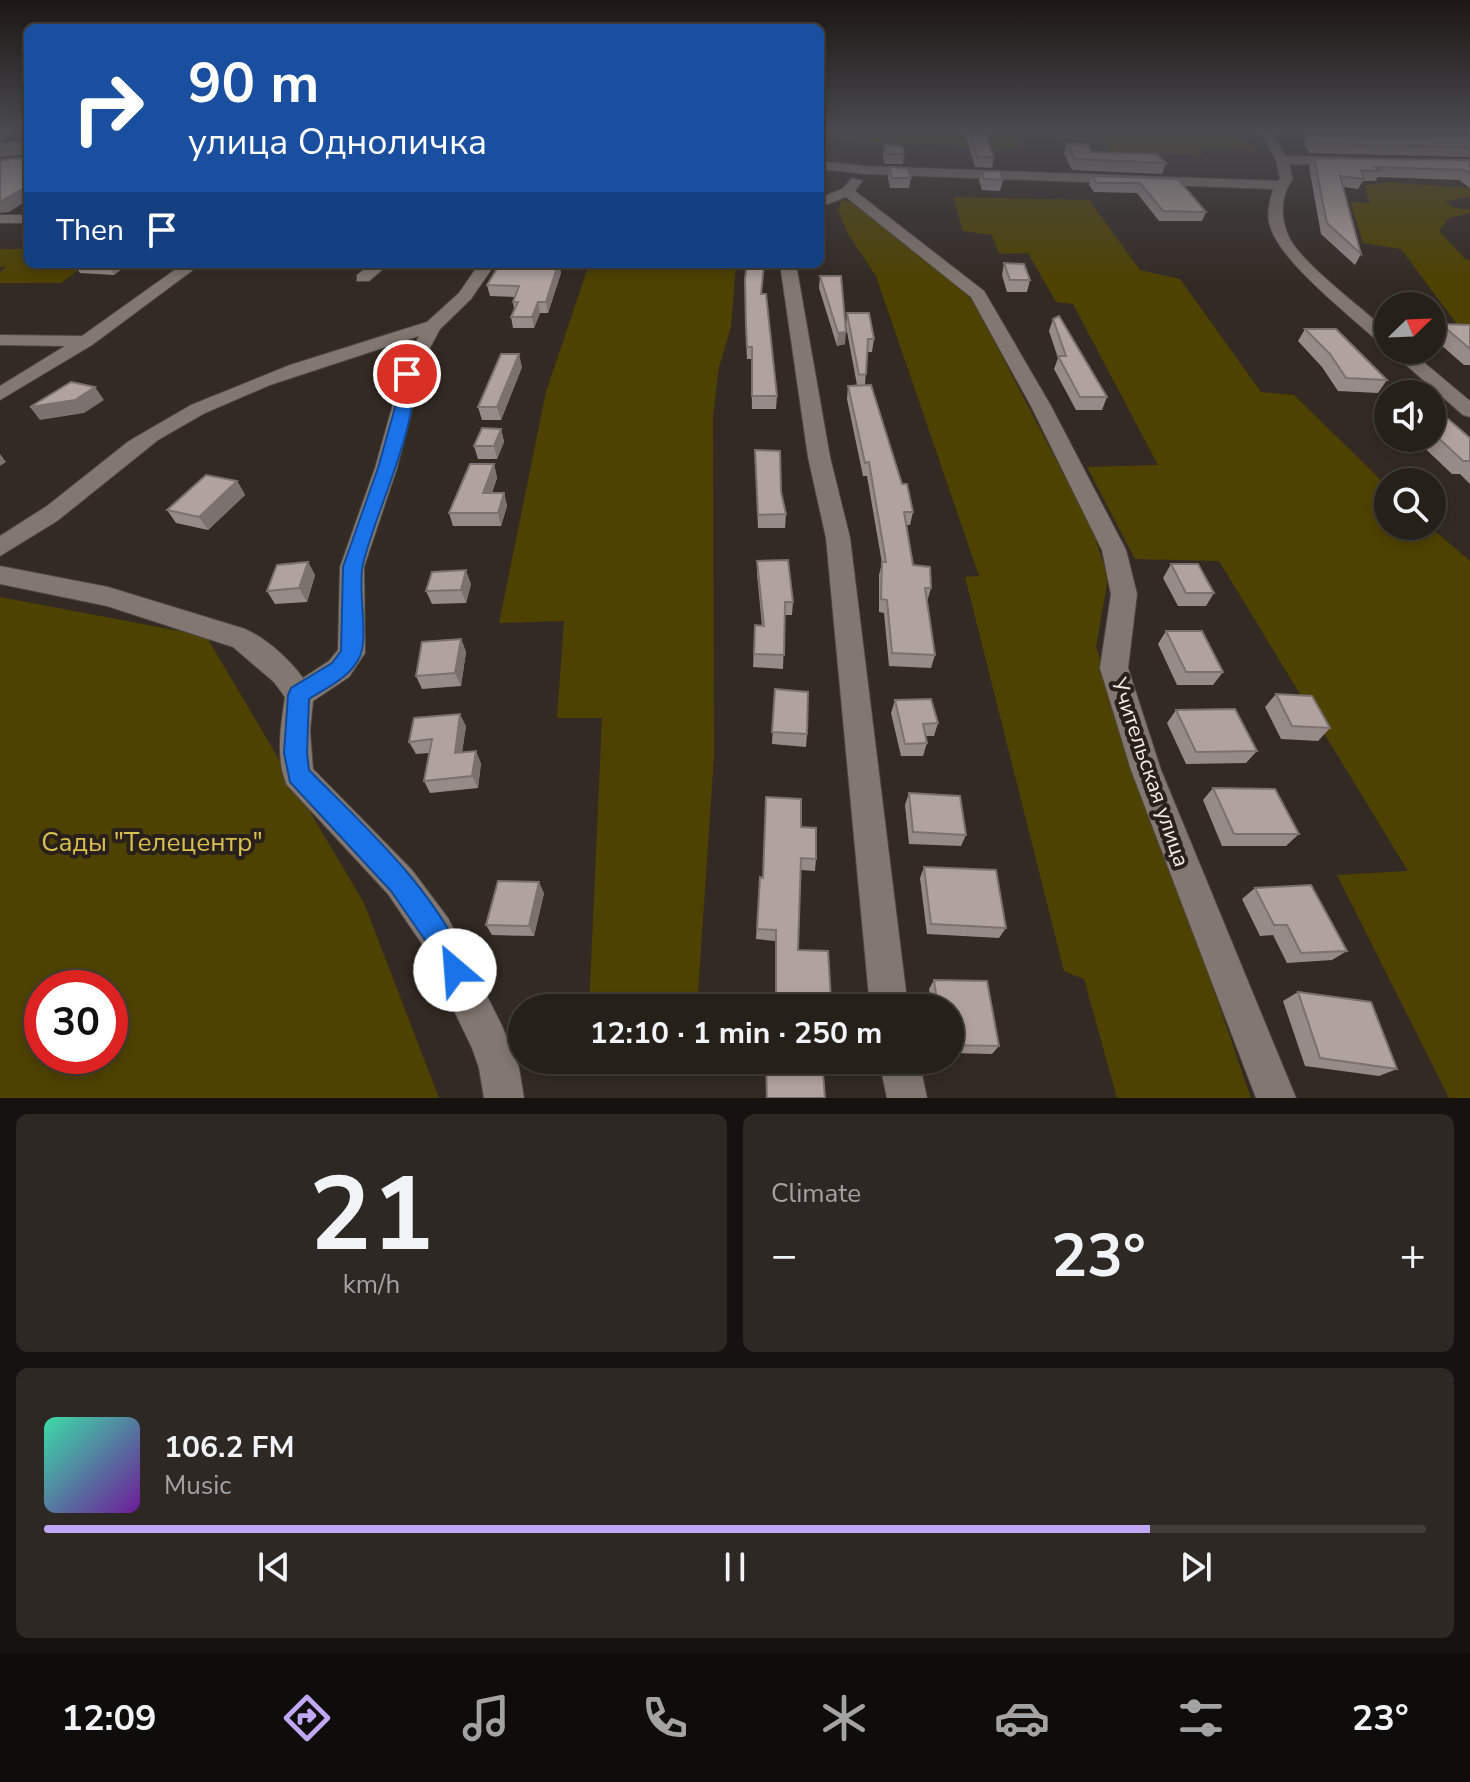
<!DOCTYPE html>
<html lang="en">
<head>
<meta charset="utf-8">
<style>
  body { margin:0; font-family:"Nunito Sans",sans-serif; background:#2e2824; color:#f1f3f6; height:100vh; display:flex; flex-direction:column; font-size:30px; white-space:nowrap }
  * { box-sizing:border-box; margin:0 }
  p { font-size:26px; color:#a4a3a3 }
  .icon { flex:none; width:44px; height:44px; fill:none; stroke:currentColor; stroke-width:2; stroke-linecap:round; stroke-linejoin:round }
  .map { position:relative; height:1098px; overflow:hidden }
  .details { display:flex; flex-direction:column; gap:16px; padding:16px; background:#15120f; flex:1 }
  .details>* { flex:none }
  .banner { position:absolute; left:24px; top:24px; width:800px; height:244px; border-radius:12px; box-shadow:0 4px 12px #0003,0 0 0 2px #423e3a; background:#1a4fa0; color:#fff; overflow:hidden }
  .needle { width:52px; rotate:67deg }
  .buttons { position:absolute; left:1374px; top:292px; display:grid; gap:16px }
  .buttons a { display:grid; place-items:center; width:72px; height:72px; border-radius:50%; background:#26201b; box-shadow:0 4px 12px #0003,0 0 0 2px #423e3a; font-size:40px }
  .speed { position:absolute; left:24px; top:970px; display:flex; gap:16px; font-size:40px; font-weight:700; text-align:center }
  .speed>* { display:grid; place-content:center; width:104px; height:104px; border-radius:50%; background:#26201b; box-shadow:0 4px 12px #0003,0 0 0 2px #423e3a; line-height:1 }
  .speed .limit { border:12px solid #d22; background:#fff; color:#111 }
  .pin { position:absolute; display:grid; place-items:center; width:68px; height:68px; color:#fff; margin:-34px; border:4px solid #fff; border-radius:50%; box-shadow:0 2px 8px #0007 }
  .me { position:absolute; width:88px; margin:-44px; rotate:333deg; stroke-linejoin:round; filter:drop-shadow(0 0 6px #0008) }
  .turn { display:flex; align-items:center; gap:28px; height:168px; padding:0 32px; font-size:36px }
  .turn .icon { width:104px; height:104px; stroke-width:2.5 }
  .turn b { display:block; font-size:56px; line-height:68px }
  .then { display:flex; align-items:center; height:76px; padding:0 32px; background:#0003; gap:16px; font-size:30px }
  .big { font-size:60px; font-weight:700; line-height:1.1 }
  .details .widget { flex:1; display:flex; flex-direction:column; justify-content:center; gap:12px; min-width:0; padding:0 28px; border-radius:12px; background:#2e2824 }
  .details .dial { align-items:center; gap:0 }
  .dial b { font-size:104px; line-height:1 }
  .song { display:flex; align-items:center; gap:24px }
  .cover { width:96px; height:96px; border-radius:12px; background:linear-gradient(135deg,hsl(160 70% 55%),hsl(280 70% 35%)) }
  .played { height:8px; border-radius:4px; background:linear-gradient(90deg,#c0a8f4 80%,#423e3a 80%) }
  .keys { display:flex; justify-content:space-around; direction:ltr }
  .heat { display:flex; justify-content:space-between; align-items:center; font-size:44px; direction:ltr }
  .details .tiles { flex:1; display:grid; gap:16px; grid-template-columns:1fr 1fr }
  .widget:last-child { grid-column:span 2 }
  .trip { position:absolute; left:508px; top:994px; width:456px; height:80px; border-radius:40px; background:#26201b; box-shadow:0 4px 12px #0003,0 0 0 2px #423e3a; font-weight:700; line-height:80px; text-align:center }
  .dock { display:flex; height:128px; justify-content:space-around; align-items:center; background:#0f0d0b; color:#a4a3a3 }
  .dock .icon { width:56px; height:56px }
  .dock .on { color:#c0a8f4 }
  .dock b { font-size:36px; color:#f1f3f6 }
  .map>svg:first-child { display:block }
</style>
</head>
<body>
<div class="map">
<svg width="1470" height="1098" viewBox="0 0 1470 1098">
  <rect width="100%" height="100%" fill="#332a24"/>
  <g fill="#4e4200" fill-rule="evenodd">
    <path d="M820,131H1194L1201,136L1246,139L1255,150L1199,148L1203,154L1112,152L1103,142L1019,138L1021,149L820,140Z"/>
    <path d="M1286,131H1470V136L1291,138Z"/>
    <path d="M1386,182L1470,188V197L1445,201L1454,208L1470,209V213L1449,218L1439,231L1465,259L1470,260V330L1459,327L1401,249L1363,243L1350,202L1370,203L1364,186Z"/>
    <path d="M953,197L1089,200L1140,270L1180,279L1261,392L1294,395L1388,487V526H1429L1470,561V1098H1449L1337,875L1408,871L1219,561L1135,559L1087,467L1158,465L1073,304L1056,302L1028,253L999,254L992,235L963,231Z"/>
    <path d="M842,200L853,202L963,288L978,310L1093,531L1108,578L1096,647L1251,1098H1117L1084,979L1064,971L965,577L979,576L876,276L848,234L838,210Z"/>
    <path d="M0,249H28V264H87L61,283H0V272L6,267H0Z"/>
    <path d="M589,264H736L731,327L719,367L713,417L714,756L697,1008H589L602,718H557L564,621L499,623L546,392Z"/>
    <path d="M0,597L206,636L364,903L439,1098H0ZM42,988H110V1056H42Z"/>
  </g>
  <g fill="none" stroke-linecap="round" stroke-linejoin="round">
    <g stroke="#4f4743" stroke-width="2">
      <g id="minor">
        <path d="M1260,131H1270L1286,156L1344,157L1350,161L1344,165L1289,164L1293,179C1278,198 1280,228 1296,248C1317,275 1361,307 1388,332V346L1382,345C1352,317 1281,263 1270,226C1266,213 1270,201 1273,189L865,174L820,169V161L865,166L1278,181L1280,178L1276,160Z"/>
        <path d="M852,178L863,181L855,191L984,291L1051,406L1126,550L1137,594L1128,668L1161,770L1296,1098H1256L1131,770L1100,668L1111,594L1102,550L1031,406L971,297L846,197L820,207V198L842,189Z"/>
        <rect x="0" y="215" width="28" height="8"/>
        <path d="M183,264H201L92,345L0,400V386L65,346L0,345V335L82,336Z"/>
        <path d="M371,264H389L369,281H357V275Z"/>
        <path d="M479,264H495L471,299L440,329L416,374L417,390L397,468L364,567L365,653L349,677L313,701L310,731L313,769L412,870L448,918L502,1026L519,1068L524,1098H484L479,1068L472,1048L422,944L388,894L287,785C275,759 281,725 285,697L274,682L233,647L107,606L0,584V566L108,587L242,628C264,636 289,659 303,678L329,661L338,650L340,567L375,468L397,390L398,374L419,336L270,385L205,413L158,440L57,521L0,556V536L47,506L129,441L191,405L290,365L427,322L459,293Z"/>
        <path d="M780,264H796L830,457L850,538L908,1008H870L826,538L808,457Z"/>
        <path d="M1389,350H1409L1470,401V417L1463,415Z"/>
        <path d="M879,1060H919L927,1098H887Z"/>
      </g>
    </g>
    <use href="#minor" fill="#827771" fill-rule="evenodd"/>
  </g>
  <g fill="#978b89">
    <path d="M968,131H984L994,157L992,168L975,167L966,137Z"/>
    <path d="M1308,135L1470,136V157L1310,153L1304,144Z"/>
    <path d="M1067,143L1092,152L1166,163L1162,174L1072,170L1064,153Z"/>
    <path d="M884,145L904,154L903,164H885L883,156Z"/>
    <path d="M1314,158L1470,160V188L1459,180L1378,177L1375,181H1363L1358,189L1343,187L1361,254L1355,265L1321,234L1309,167Z"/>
    <path d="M889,167L911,178L909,188H890L888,178Z"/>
    <path d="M982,171L1003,180L1000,191L982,190L979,181Z"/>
    <path d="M1092,176L1178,179L1206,212L1202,221H1159L1137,193L1094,192L1089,185Z"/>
    <path d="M820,213L824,252L823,264L820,263Z"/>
    <path d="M1004,263L1030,280L1027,292H1007L1002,275Z"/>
    <path d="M74,264H128L114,275L80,273Z"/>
    <path d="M500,264H559L561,273L548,313H540L534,328H513L511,317L514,309L513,302L515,297L490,296L487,285Z"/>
    <path d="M820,276L845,344L837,346L819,288Z"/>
    <path d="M745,279L762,294L777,396L776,409H752L751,359H747L746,339Z"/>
    <path d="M847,313L874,339L872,352H867L865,385L913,512L910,525H906L913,565L931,588L927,602L935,655L931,668L889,666L884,613L879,612V575L882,563L867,476H863L847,399L848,386L857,385L846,326Z"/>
    <path d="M1053,319L1107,397L1102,410H1076L1054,369L1058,358L1049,331Z"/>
    <path d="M1441,324L1470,325V365H1464L1432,337Z"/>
    <path d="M1305,329L1387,380L1378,393L1338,391L1322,367L1298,341Z"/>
    <path d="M522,367L501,420H482L478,407Z"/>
    <path d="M1432,405L1470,438V484L1460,474H1452L1414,438H1432Z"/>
    <path d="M501,429L504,442L497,459H478L474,446Z"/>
    <path d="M755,450L781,492L786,514L785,528H758Z"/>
    <path d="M494,464L497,478L492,493H504L507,506L501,526H453L449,513Z"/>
    <path d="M237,481L245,495L208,530L176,523L167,510Z"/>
    <path d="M757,561L793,602L792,615H785L783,669L753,667L755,625L762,626L757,574Z"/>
    <path d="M308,562L315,575L307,602L275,604L267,591Z"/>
    <path d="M1171,564L1214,593L1206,606H1178L1163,578Z"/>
    <path d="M471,584L466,603L432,604L426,591Z"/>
    <path d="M1166,631L1223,672L1213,685H1177L1158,644Z"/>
    <path d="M461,639L466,652L461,686L422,689L416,676Z"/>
    <path d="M775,689L807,734L806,747L772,744Z"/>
    <path d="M1276,694L1330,728L1318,741L1281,739L1265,707Z"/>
    <path d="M895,700L938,723L934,736H926L927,743L923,756H901L891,713Z"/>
    <path d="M1176,710L1257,751L1246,763L1186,764L1167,723Z"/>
    <path d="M466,726L462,752L481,763L478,788L430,793L424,781L429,753L416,754L409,742Z"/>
    <path d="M1213,788L1299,834L1286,846H1222L1203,800Z"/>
    <path d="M909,793L966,835L961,846L909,844L905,805Z"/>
    <path d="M801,827L816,859L815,871L801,870L798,950L831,1000L829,1008L775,1007V941L756,939L760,877L763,878Z"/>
    <path d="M924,867L1006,928L999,938L927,934L920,878Z"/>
    <path d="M1255,888L1347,951L1332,960L1287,963L1273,935L1260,936L1242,899Z"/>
    <path d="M544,893L534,936L492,935L486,925Z"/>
    <path d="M934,980L999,1046L992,1054L950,1053V1008H932L929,989Z"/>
    <path d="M1298,992L1397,1069L1379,1076L1305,1066L1283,1001Z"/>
  </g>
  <g fill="#7b716f">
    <path d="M0,131H16L0,142Z"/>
    <path d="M22,144L28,154L0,157V146Z"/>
    <path d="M28,186V200L9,212L0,213V202Z"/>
    <path d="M108,264H128L114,275Z"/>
    <path d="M558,264L561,273L548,313L546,302Z"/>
    <path d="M538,302L540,313L534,328L532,317Z"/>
    <path d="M846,332L845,344L837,346L838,333Z"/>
    <path d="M519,354L522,367L501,420L497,407Z"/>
    <path d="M95,387L104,400L84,413L40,420L30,407Z"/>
    <path d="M501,429L504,442L497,459L494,446Z"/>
    <path d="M0,454L6,462L0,466Z"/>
    <path d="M494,464L497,478L487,506L483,493Z"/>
    <path d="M237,481L245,495L208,530L199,517Z"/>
    <path d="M504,493L507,506L501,526L498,513Z"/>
    <path d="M308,562L315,575L307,602L299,588Z"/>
    <path d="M466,570L471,584L466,603L461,590Z"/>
    <path d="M461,639L466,652L461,686L455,673Z"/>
    <path d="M460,714L466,726L460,765L455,753Z"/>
    <path d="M476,751L481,763L478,788L472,776Z"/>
    <path d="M539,882L544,893L534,936L529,926Z"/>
  </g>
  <g fill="#b0a29f" stroke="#7b716f" stroke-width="2">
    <path d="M969,131H984L994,157H977Z"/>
    <path d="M1308,135L1470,136V147L1314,144Z"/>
    <path d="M28,142V186L0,202V160L22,158L25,155L22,144L0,146V143Z"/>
    <path d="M1067,143L1087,144L1092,152L1157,154L1166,163L1075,159Z"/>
    <path d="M884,145L902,146L904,154H886Z"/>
    <path d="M1314,158L1470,160V174L1465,170L1375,167L1381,171L1361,170L1364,179L1340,176L1361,254L1327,223Z"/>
    <path d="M889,167L908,168L911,178H892Z"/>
    <path d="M982,171H1000L1003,180L984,179Z"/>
    <path d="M1092,176L1178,179L1206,212L1163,211L1140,183H1097Z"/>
    <path d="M820,213L824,252H820Z"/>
    <path d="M1004,263L1024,264L1030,280H1010Z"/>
    <path d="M500,264H558L546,302H538L532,317H511L518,302H513L519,286L487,285Z"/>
    <path d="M747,264H764L761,294H766L777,396H752V347H747L746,326L745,279Z"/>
    <path d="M820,276H841L846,332L838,333Z"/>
    <path d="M847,313H869L874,339H868L866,374L859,375Z"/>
    <path d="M1059,316L1107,397H1080L1058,356H1066L1053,319Z"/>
    <path d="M1441,324L1470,325V349Z"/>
    <path d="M1305,329H1336L1387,380L1346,378L1330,354Z"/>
    <path d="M501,354H519L497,407H478Z"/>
    <path d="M71,382L95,387L75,400L30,407Z"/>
    <path d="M871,385L902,484H907L913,512H904L913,565L930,567L931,588H925L935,655L892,653L887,600L881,599L882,562H886L869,462L865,463L848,386Z"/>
    <path d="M1432,405L1470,438V461H1463L1432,432Z"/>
    <path d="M482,428L501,429L494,446H474Z"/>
    <path d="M755,450L780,451L781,492L786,514L758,515Z"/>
    <path d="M470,464H494L483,493H504L498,513H449Z"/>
    <path d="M206,475L237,481L199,517L167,510Z"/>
    <path d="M788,560L793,602H785L784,655L754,654L755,625L764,626L757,561Z"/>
    <path d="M308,562L299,588L267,591L277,565Z"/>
    <path d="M1171,564H1198L1214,593H1186Z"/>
    <path d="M466,570L461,590L426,591L432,572Z"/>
    <path d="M1166,631H1202L1223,672H1186Z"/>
    <path d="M461,639L455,673L416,676L422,642Z"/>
    <path d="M775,689L808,692L807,734L772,732Z"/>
    <path d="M1276,694L1312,696L1330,728L1292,726Z"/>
    <path d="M931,699L938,723L923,724L927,743L905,744L895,700Z"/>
    <path d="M1235,709L1257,751L1196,752L1176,710Z"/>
    <path d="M460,714L455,753L476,751L472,776L424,781L432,739L409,742L414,718Z"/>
    <path d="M1213,788L1275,789L1299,834H1234Z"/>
    <path d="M909,793L960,796L966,835L913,832Z"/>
    <path d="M766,797L801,799V827L816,828V859L801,858L798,950L828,951L831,1000L776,998V930L757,929L760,877L763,878Z"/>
    <path d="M924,867L996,870L1006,928L931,924Z"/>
    <path d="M498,881L539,882L529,926L486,925Z"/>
    <path d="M1311,885L1347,951L1301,953L1287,925H1274L1255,888Z"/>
    <path d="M934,980L987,981L999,1046L950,1045V1008H938Z"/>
    <path d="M1298,992L1371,1002L1397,1069L1320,1058Z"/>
    <path d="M766,1060H822L825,1098H767Z"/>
  </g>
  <linearGradient id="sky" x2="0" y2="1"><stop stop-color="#1c1714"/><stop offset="0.46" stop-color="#4a4a50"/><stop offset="1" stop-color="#4a4a50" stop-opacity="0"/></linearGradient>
  <rect width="1470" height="284" fill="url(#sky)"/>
  <path fill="#1a73e8" stroke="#114b97" stroke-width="2" d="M407,370L414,374C417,431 377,507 363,564C357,589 369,635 360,656C351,677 328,687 309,699L307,753L309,770C369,831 435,889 469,970L465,980L455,984L445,980L425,940L391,891L290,782L284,753L288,695L291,688L332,663L341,651L343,567L378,468L400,390L399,374Z"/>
  <g text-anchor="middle" stroke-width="8" stroke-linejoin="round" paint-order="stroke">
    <g font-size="22" fill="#f4edea" stroke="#29201b">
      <text transform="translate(1151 772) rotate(71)" y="8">Учительская улица</text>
    </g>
    <g font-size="26" fill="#d8c14f" stroke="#29201b">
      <text x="152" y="851">Сады "Телецентр"</text>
    </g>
  </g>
</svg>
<div class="buttons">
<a><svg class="needle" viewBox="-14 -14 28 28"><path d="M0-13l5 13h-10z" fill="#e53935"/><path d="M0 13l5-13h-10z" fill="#a4a3a3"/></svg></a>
<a><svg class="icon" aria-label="sound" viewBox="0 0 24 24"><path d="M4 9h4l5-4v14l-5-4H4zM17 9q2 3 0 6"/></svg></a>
<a><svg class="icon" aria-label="search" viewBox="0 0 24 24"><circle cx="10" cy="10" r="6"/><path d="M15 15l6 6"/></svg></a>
</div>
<div class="speed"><div class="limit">30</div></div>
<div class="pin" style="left:407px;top:374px;background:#d93025"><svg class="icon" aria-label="arrive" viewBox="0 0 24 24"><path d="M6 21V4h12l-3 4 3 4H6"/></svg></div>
<svg class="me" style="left:455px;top:970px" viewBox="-20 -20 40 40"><circle r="19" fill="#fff"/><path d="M0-13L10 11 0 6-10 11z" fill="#1a73e8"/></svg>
<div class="trip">12:10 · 1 min · 250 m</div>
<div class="banner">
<div class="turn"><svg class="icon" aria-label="right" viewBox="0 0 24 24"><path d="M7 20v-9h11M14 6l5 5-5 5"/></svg><div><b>90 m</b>улица Одноличка</div></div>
<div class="then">Then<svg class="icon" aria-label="arrive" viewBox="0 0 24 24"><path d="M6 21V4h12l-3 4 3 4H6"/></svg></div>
</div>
</div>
<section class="details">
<div class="tiles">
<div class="widget dial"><b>21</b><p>km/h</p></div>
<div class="widget"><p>Climate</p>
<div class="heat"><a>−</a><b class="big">23°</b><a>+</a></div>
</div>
<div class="widget">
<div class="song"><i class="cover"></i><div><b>106.2 FM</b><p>Music</p></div></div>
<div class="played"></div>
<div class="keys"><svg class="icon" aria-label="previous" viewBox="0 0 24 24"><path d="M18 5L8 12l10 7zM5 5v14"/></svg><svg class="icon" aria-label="pause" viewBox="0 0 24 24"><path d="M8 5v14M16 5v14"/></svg><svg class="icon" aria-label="next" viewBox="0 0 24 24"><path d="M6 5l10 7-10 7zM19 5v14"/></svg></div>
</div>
</div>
</section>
<nav class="dock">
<b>12:09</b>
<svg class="icon on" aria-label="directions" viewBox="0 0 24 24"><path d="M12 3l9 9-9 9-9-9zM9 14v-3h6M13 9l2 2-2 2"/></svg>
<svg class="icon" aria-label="music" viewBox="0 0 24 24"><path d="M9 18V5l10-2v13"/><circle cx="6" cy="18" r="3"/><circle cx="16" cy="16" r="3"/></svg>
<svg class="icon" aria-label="phone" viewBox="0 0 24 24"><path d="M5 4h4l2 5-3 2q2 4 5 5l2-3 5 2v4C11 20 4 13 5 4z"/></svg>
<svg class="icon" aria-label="climate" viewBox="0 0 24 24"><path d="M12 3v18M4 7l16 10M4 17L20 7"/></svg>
<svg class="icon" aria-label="car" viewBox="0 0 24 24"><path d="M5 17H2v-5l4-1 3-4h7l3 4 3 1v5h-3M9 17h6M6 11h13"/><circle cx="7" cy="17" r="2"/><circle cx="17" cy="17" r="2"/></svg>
<svg class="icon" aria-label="filters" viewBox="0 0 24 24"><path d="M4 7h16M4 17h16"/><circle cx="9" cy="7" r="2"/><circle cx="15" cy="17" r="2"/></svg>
<b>23°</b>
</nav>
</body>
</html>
